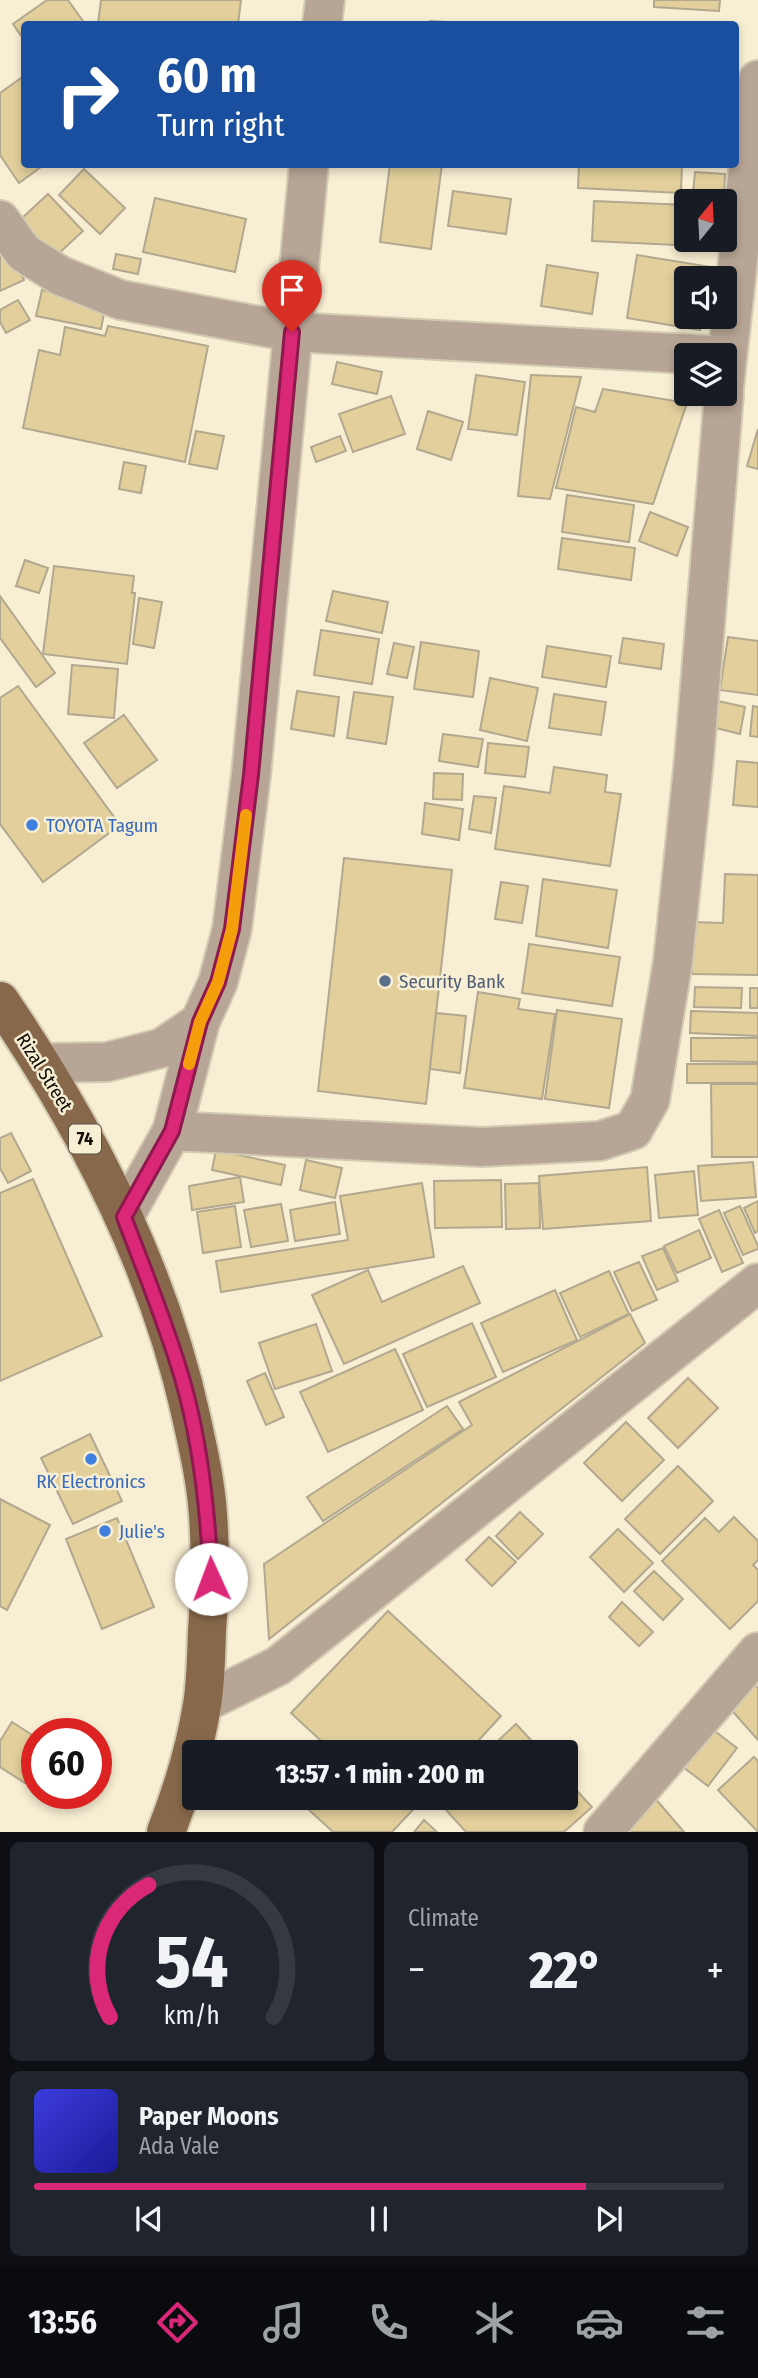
<!DOCTYPE html>
<html lang="en">
<head>
<meta charset="utf-8">
<style>
  body { margin:0; font-family:"Fira Sans Condensed",sans-serif; background:#20242c; color:#f1f3f6; height:100vh; display:flex; flex-direction:column; font-size:26px; white-space:nowrap }
  * { box-sizing:border-box; margin:0 }
  p { font-size:23px; color:#9ea1a6 }
  .icon { flex:none; width:38px; height:38px; fill:none; stroke:currentColor; stroke-width:2; stroke-linecap:round; stroke-linejoin:round }
  .map { position:relative; height:1832px; overflow:hidden }
  .drawer { display:flex; flex-direction:column; gap:10px; padding:10px; background:#0d0f14; flex:1 }
  .drawer>* { flex:none }
  .guide { position:absolute; left:21px; top:21px; width:718px; height:147px; border-radius:7px; box-shadow:0 4px 10px #0003; background:#1a4fa0; color:#fff; overflow:hidden }
  .needle { width:46px; rotate:18deg }
  .fabs { position:absolute; left:674px; top:189px; display:grid; gap:14px }
  .fabs a { display:grid; place-items:center; width:63px; height:63px; border-radius:7px; background:#171b24; box-shadow:0 4px 10px #0003; font-size:35px }
  .speed { position:absolute; left:21px; top:1718px; display:flex; gap:14px; font-size:35px; font-weight:700; text-align:center }
  .speed>* { display:grid; place-content:center; width:91px; height:91px; border-radius:50%; background:#171b24; box-shadow:0 4px 10px #0003; line-height:1 }
  .speed .limit { border:10px solid #d22; background:#fff; color:#111 }
  .pin { position:absolute; display:grid; place-items:center; width:60px; height:60px; color:#fff; margin:-72px -30px; border-radius:50% 50% 50% 0; rotate:-45deg; box-shadow:0 0 7px #0007 }
  .pin .icon { rotate:45deg }
  .me { position:absolute; width:77px; margin:-38px; rotate:358deg; stroke-linejoin:round; filter:drop-shadow(0 0 5px #0008) }
  .turn { display:flex; align-items:center; gap:24px; height:147px; padding:0 21px; font-size:32px }
  .turn .icon { width:91px; height:91px; stroke-width:2.5 }
  .turn b { display:block; font-size:49px; line-height:60px }
  .big { font-size:52px; font-weight:800; line-height:1.1 }
  .drawer .card { flex:1; display:flex; flex-direction:column; justify-content:center; gap:10px; min-width:0; padding:0 24px; border-radius:10px; background:#20242c }
  .drawer .dial { align-items:center; gap:0 }
  .dial svg { height:182px; overflow:visible; fill:none; stroke:#363941; stroke-width:7; stroke-linecap:round; text-anchor:middle }
  .dial text { fill:#f1f3f6; stroke:none }
  .song { display:flex; align-items:center; gap:21px }
  .cover { width:84px; height:84px; border-radius:10px; background:linear-gradient(135deg,hsl(240 70% 55%),hsl(240 70% 35%)) }
  .played { height:7px; border-radius:4px; background:linear-gradient(90deg,#db2777 80%,#363941 80%) }
  .keys { display:flex; justify-content:space-around; direction:ltr }
  .heat { display:flex; justify-content:space-between; align-items:center; font-size:38px; direction:ltr }
  .drawer .tiles { flex:1; display:grid; gap:10px; grid-template-columns:1fr 1fr }
  .card:last-child { grid-column:span 2 }
  .trip { position:absolute; left:182px; top:1740px; width:396px; height:70px; border-radius:7px; background:#171b24; box-shadow:0 4px 10px #0003; font-weight:800; line-height:70px; text-align:center }
  .tab-bar { display:flex; height:112px; justify-content:space-around; align-items:center; background:#090b0e; color:#9ea1a6 }
  .tab-bar .icon { width:49px; height:49px }
  .tab-bar .on { color:#db2777 }
  .tab-bar b { font-size:32px; color:#f1f3f6 }
  .map>svg:first-child { display:block }
</style>
</head>
<body>
<div class="map">
<svg width="758" height="1832" viewBox="0 0 758 1832">
  <rect width="100%" height="100%" fill="#f8eed3"/>
  <g fill="#e2cf9c" stroke="#b2a88f" stroke-width="2">
    <path d="M47,0H68L85,24H24V40L13,24Z"/>
    <path d="M101,0H241L238,24H98Z"/>
    <path d="M654,0H720L719,11L654,7Z"/>
    <path d="M430,21L484,24H430Z"/>
    <path d="M24,76V164H45L19,183L0,155V93Z"/>
    <path d="M390,164H442L431,249L380,242Z"/>
    <path d="M579,164H682L681,193L578,188Z"/>
    <path d="M84,169L125,208L100,234L59,195Z"/>
    <path d="M695,172L725,174L724,194L693,193Z"/>
    <path d="M453,191L511,199L506,234L448,226Z"/>
    <path d="M48,194L83,231L56,256L20,220Z"/>
    <path d="M155,198L246,219L235,272L143,252Z"/>
    <path d="M594,201L686,205V240H719V247L592,241Z"/>
    <path d="M9,248L24,280L0,291V252Z"/>
    <path d="M116,254L141,259L138,274L113,269Z"/>
    <path d="M637,255L711,267L709,278H686V317H702L700,330L627,318Z"/>
    <path d="M547,265L598,273L592,314L541,306Z"/>
    <path d="M42,290L106,303L101,329L36,316Z"/>
    <path d="M18,300L30,320L6,333L0,322V310Z"/>
    <path d="M108,326L208,346L185,462L23,428L39,350L60,355L65,327L105,336Z"/>
    <path d="M337,362L382,372L377,394L332,384Z"/>
    <path d="M476,375L525,382L517,435L468,429Z"/>
    <path d="M531,375L581,377L550,499L518,496Z"/>
    <path d="M603,389L687,403L653,504L556,488L576,407L595,412Z"/>
    <path d="M391,396L405,434L353,452L339,414Z"/>
    <path d="M428,411L463,422L451,460L417,449Z"/>
    <path d="M758,429V469L747,466Z"/>
    <path d="M196,431L224,436L217,469L189,464Z"/>
    <path d="M340,436L346,451L316,462L311,447Z"/>
    <path d="M124,462L146,466L141,493L119,489Z"/>
    <path d="M567,495L634,505L629,542L562,532Z"/>
    <path d="M650,512L688,527L677,556L639,541Z"/>
    <path d="M562,538L635,548L631,580L558,569Z"/>
    <path d="M25,560L48,568L39,593L16,586Z"/>
    <path d="M54,566L134,576L132,593H135L127,664L43,654Z"/>
    <path d="M333,591L388,602L382,633L326,621Z"/>
    <path d="M0,596L55,673L36,687L0,638Z"/>
    <path d="M139,598L162,602L154,648L133,644Z"/>
    <path d="M321,630L379,639L372,684L314,675Z"/>
    <path d="M728,637L758,641V695L720,690Z"/>
    <path d="M623,638L664,644L661,669L619,663Z"/>
    <path d="M421,642L479,651L473,697L414,689Z"/>
    <path d="M394,643L414,647L407,678L387,674Z"/>
    <path d="M547,646L611,656L606,687L542,677Z"/>
    <path d="M72,665L118,669L114,718L68,714Z"/>
    <path d="M490,678L538,688L527,741L480,730Z"/>
    <path d="M18,686L120,825L43,882L0,824V698Z"/>
    <path d="M297,691L339,697L334,736L291,729Z"/>
    <path d="M354,692L393,697L386,744L347,738Z"/>
    <path d="M554,694L606,702L601,735L549,728Z"/>
    <path d="M718,701L745,707L740,734L712,727Z"/>
    <path d="M753,706L758,707V737L750,736Z"/>
    <path d="M124,715L157,760L117,788L84,743Z"/>
    <path d="M443,734L483,739L478,767L439,761Z"/>
    <path d="M488,743L529,747L525,777L485,773Z"/>
    <path d="M737,761L758,763V807L733,805Z"/>
    <path d="M554,767L607,775L605,792L621,794L610,866L495,849L504,786L550,793Z"/>
    <path d="M434,773L463,774L462,800L433,799Z"/>
    <path d="M474,796L496,798L491,833L469,829Z"/>
    <path d="M425,803L463,809L459,840L422,834Z"/>
    <path d="M344,858L452,870L426,1104L318,1091Z"/>
    <path d="M725,874L758,875V975L692,974L693,922L723,923Z"/>
    <path d="M543,879L617,890L608,948L536,936Z"/>
    <path d="M501,882L528,886L522,923L495,919Z"/>
    <path d="M529,944L620,957L612,1006L522,993Z"/>
    <path d="M695,987L742,988L741,1008L694,1007Z"/>
    <rect x="750" y="988" width="8" height="20"/>
    <path d="M478,992L520,999L518,1009L555,1014L542,1099L464,1088Z"/>
    <path d="M557,1010L622,1019L609,1108L545,1099Z"/>
    <path d="M691,1011L758,1013V1036L690,1033Z"/>
    <path d="M436,1013L466,1016L460,1073L430,1069Z"/>
    <path d="M691,1038H758V1062L691,1061Z"/>
    <rect x="687" y="1064" width="71" height="19"/>
    <path d="M711,1084H758V1157H712Z"/>
    <path d="M11,1133L31,1171L8,1183L0,1168V1138Z"/>
    <path d="M216,1150L285,1165L281,1185L212,1170Z"/>
    <path d="M306,1160L342,1168L335,1198L300,1190Z"/>
    <path d="M753,1162L756,1197L701,1201L698,1166Z"/>
    <path d="M647,1167L651,1221L543,1229L539,1176Z"/>
    <path d="M694,1171L698,1215L659,1218L655,1175Z"/>
    <path d="M240,1177L244,1202L192,1210L189,1186Z"/>
    <path d="M33,1179L102,1336L0,1381V1193Z"/>
    <path d="M501,1180L502,1227L435,1228L434,1181Z"/>
    <path d="M422,1183L434,1257L221,1292L216,1261L348,1240L340,1196Z"/>
    <path d="M539,1183L540,1228L506,1229L505,1184Z"/>
    <path d="M758,1201V1231L755,1233L744,1208Z"/>
    <path d="M335,1202L340,1234L295,1241L290,1210Z"/>
    <path d="M281,1204L288,1241L251,1247L244,1210Z"/>
    <path d="M235,1206L241,1247L203,1253L197,1212Z"/>
    <path d="M740,1206L758,1246V1249L743,1255L724,1213Z"/>
    <path d="M719,1210L743,1263L722,1272L699,1219Z"/>
    <path d="M699,1230L711,1258L677,1273L664,1246Z"/>
    <path d="M663,1248L678,1281L657,1290L642,1256Z"/>
    <path d="M639,1262L657,1300L632,1311L614,1272Z"/>
    <path d="M463,1266L480,1303L344,1364L312,1295L368,1270L382,1302Z"/>
    <path d="M609,1271L629,1314L580,1337L560,1293Z"/>
    <path d="M555,1290L577,1340L503,1372L481,1323Z"/>
    <path d="M630,1314L645,1343L269,1639L264,1564L472,1425L459,1402Z"/>
    <path d="M472,1323L496,1377L427,1407L403,1354Z"/>
    <path d="M316,1324L332,1371L275,1389L259,1343Z"/>
    <path d="M395,1349L423,1410L328,1452L300,1392Z"/>
    <path d="M265,1373L284,1417L266,1425L247,1381Z"/>
    <path d="M688,1378L718,1408L678,1448L648,1418Z"/>
    <path d="M447,1406L463,1429L323,1521L307,1497Z"/>
    <path d="M626,1422L664,1460L622,1501L584,1463Z"/>
    <path d="M90,1434L122,1501L73,1524L41,1458Z"/>
    <path d="M678,1466L713,1501L660,1554L625,1519Z"/>
    <path d="M0,1499L50,1525L7,1610L0,1606Z"/>
    <path d="M520,1512L543,1534L518,1559L496,1536Z"/>
    <path d="M734,1517L758,1541V1560L753,1565L758,1570V1601L730,1629L662,1561L705,1518L719,1532Z"/>
    <path d="M117,1518L154,1607L102,1629L66,1539Z"/>
    <path d="M618,1529L653,1563L624,1592L590,1557Z"/>
    <path d="M489,1537L516,1562L492,1586L466,1560Z"/>
    <path d="M654,1571L683,1599L663,1620L634,1591Z"/>
    <path d="M622,1602L653,1632L639,1646L609,1617Z"/>
    <path d="M388,1611L501,1716L468,1752H333L291,1713Z"/>
    <path d="M752,1682L758,1688V1740L727,1705Z"/>
    <path d="M12,1722L37,1738V1764L25,1783L0,1767V1741Z"/>
    <path d="M516,1724L542,1752H486Z"/>
    <path d="M712,1729L737,1748L708,1786L683,1767Z"/>
    <path d="M754,1757L758,1761V1832L718,1790Z"/>
    <path d="M565,1778L592,1807L564,1832H466L435,1798L565,1797Z"/>
    <path d="M320,1797H425L392,1832H333L308,1809Z"/>
    <path d="M654,1797L684,1832H614Z"/>
    <path d="M424,1820L437,1832H414Z"/>
  </g>
  <g fill="none" stroke-linecap="round" stroke-linejoin="round">
    <g stroke="#d3cab2" stroke-width="42">
      <g id="minor">
        <path d="M322,24L325,0"/>
        <path d="M0,220L24,253L61,276L121,300L292,332L709,355"/>
        <path d="M724,387L758,80"/>
        <path d="M42,1063L107,1062L162,1048L200,1022"/>
        <path d="M172,1131L482,1147L600,1141L633,1130L650,1100L673,961L694,759L724,394"/>
        <path d="M124,1217L172,1131L200,1022L218,982L232,929L251,775L309,164"/>
        <path d="M203,1703L278,1666L758,1283"/>
        <path d="M603,1832L758,1652"/>
      </g>
    </g>
    <g stroke="#d3cab2" stroke-width="42">
      <path id="major" d="M0,1001C86,1127 158,1266 191,1416C198,1448 206,1482 208,1515C211,1554 210,1592 207,1631C206,1656 206,1681 202,1705C195,1749 182,1791 166,1832"/>
    </g>
    <use href="#minor" stroke="#b7a595" stroke-width="38"/>
    <use href="#major" stroke="#87684a" stroke-width="38"/>
  </g>
  <g fill="none" stroke-linecap="round" stroke-linejoin="round">
    <g stroke="#8e194d" stroke-width="18">
      <path id="route" d="M211,1579C208,1511 201,1443 182,1378C166,1323 144,1270 124,1217L172,1131L200,1022L218,982L232,929L251,775L292,332"/>
    </g>
    <use href="#route" stroke="#db2777" stroke-width="12"/>
    <path stroke="#f59e0b" stroke-width="12" d="M189,1064L200,1022L218,982L232,929L246,815"/>
  </g>
  <g fill="#3f7fe0" stroke="#f8eed3" stroke-width="2.5">
    <circle cx="32" cy="825" r="7"/>
    <circle cx="91" cy="1459" r="7"/>
    <circle cx="105" cy="1531" r="7"/>
  </g>
  <circle fill="#5c6f8a" stroke="#f8eed3" stroke-width="2.5" cx="385" cy="981" r="7"/>
  <g text-anchor="middle" stroke-width="5" stroke-linejoin="round" paint-order="stroke">
    <rect fill="#f8eed3" stroke="#565144" stroke-width="2" x="69" y="1124.5" width="32" height="29" rx="5"/>
    <g font-size="18" font-weight="bold" fill="#110e06">
      <text x="85" y="1145">74</text>
    </g>
    <g font-size="19" fill="#366cbe" stroke="#f8eed3" text-anchor="start">
      <text x="46" y="832">TOYOTA Tagum</text>
      <text x="91" y="1488" text-anchor="middle">RK Electronics</text>
      <text x="119" y="1538">Julie's</text>
    </g>
    <g font-size="19" fill="#4e5e75" stroke="#f8eed3" text-anchor="start">
      <text x="399" y="988">Security Bank</text>
    </g>
    <g font-size="19" fill="#110e06" stroke="#f8eed3">
      <text transform="translate(45 1072) rotate(58)" y="7">Rizal Street</text>
    </g>
  </g>
</svg>
<div class="fabs">
<a><svg class="needle" viewBox="-14 -14 28 28"><path d="M0-13l5 13h-10z" fill="#e53935"/><path d="M0 13l5-13h-10z" fill="#9ea1a6"/></svg></a>
<a><svg class="icon" aria-label="sound" viewBox="0 0 24 24"><path d="M4 9h4l5-4v14l-5-4H4zM17 9q2 3 0 6"/></svg></a>
<a><svg class="icon" aria-label="layers" viewBox="0 0 24 24"><path d="M12 4l9 5-9 5-9-5zM3 14l9 5 9-5"/></svg></a>
</div>
<div class="speed"><div class="limit">60</div></div>
<div class="pin" style="left:292px;top:332px;background:#d93025"><svg class="icon" aria-label="arrive" viewBox="0 0 24 24"><path d="M6 21V4h12l-3 4 3 4H6"/></svg></div>
<svg class="me" style="left:211px;top:1579px" viewBox="-20 -20 40 40"><circle r="19" fill="#fff"/><path d="M0-13L10 11 0 6-10 11z" fill="#db2777"/></svg>
<div class="trip">13:57 · 1 min · 200 m</div>
<div class="guide">
<div class="turn"><svg class="icon" aria-label="right" viewBox="0 0 24 24"><path d="M7 20v-9h11M14 6l5 5-5 5"/></svg><div><b>60 m</b>Turn right</div></div>
</div>
</div>
<section class="drawer">
<div class="tiles">
<div class="card dial"><svg viewBox="0 0 100 80">
<path d="M14 69A42 42 0 1 1 86 69"/>
<path d="M14 69A42 42 0 0 1 31 11" stroke="#db2777"/>
<text x="50" y="56" font-size="32" font-weight="700">54</text>
<text x="50" y="72" font-size="11">km/h</text>
</svg></div>
<div class="card"><p>Climate</p>
<div class="heat"><a>−</a><b class="big">22°</b><a>+</a></div>
</div>
<div class="card">
<div class="song"><i class="cover"></i><div><b>Paper Moons</b><p>Ada Vale</p></div></div>
<div class="played"></div>
<div class="keys"><svg class="icon" aria-label="previous" viewBox="0 0 24 24"><path d="M18 5L8 12l10 7zM5 5v14"/></svg><svg class="icon" aria-label="pause" viewBox="0 0 24 24"><path d="M8 5v14M16 5v14"/></svg><svg class="icon" aria-label="next" viewBox="0 0 24 24"><path d="M6 5l10 7-10 7zM19 5v14"/></svg></div>
</div>
</div>
</section>
<nav class="tab-bar">
<b>13:56</b>
<svg class="icon on" aria-label="directions" viewBox="0 0 24 24"><path d="M12 3l9 9-9 9-9-9zM9 14v-3h6M13 9l2 2-2 2"/></svg>
<svg class="icon" aria-label="music" viewBox="0 0 24 24"><path d="M9 18V5l10-2v13"/><circle cx="6" cy="18" r="3"/><circle cx="16" cy="16" r="3"/></svg>
<svg class="icon" aria-label="phone" viewBox="0 0 24 24"><path d="M5 4h4l2 5-3 2q2 4 5 5l2-3 5 2v4C11 20 4 13 5 4z"/></svg>
<svg class="icon" aria-label="climate" viewBox="0 0 24 24"><path d="M12 3v18M4 7l16 10M4 17L20 7"/></svg>
<svg class="icon" aria-label="car" viewBox="0 0 24 24"><path d="M5 17H2v-5l4-1 3-4h7l3 4 3 1v5h-3M9 17h6M6 11h13"/><circle cx="7" cy="17" r="2"/><circle cx="17" cy="17" r="2"/></svg>
<svg class="icon" aria-label="filters" viewBox="0 0 24 24"><path d="M4 7h16M4 17h16"/><circle cx="9" cy="7" r="2"/><circle cx="15" cy="17" r="2"/></svg>
</nav>
</body>
</html>
